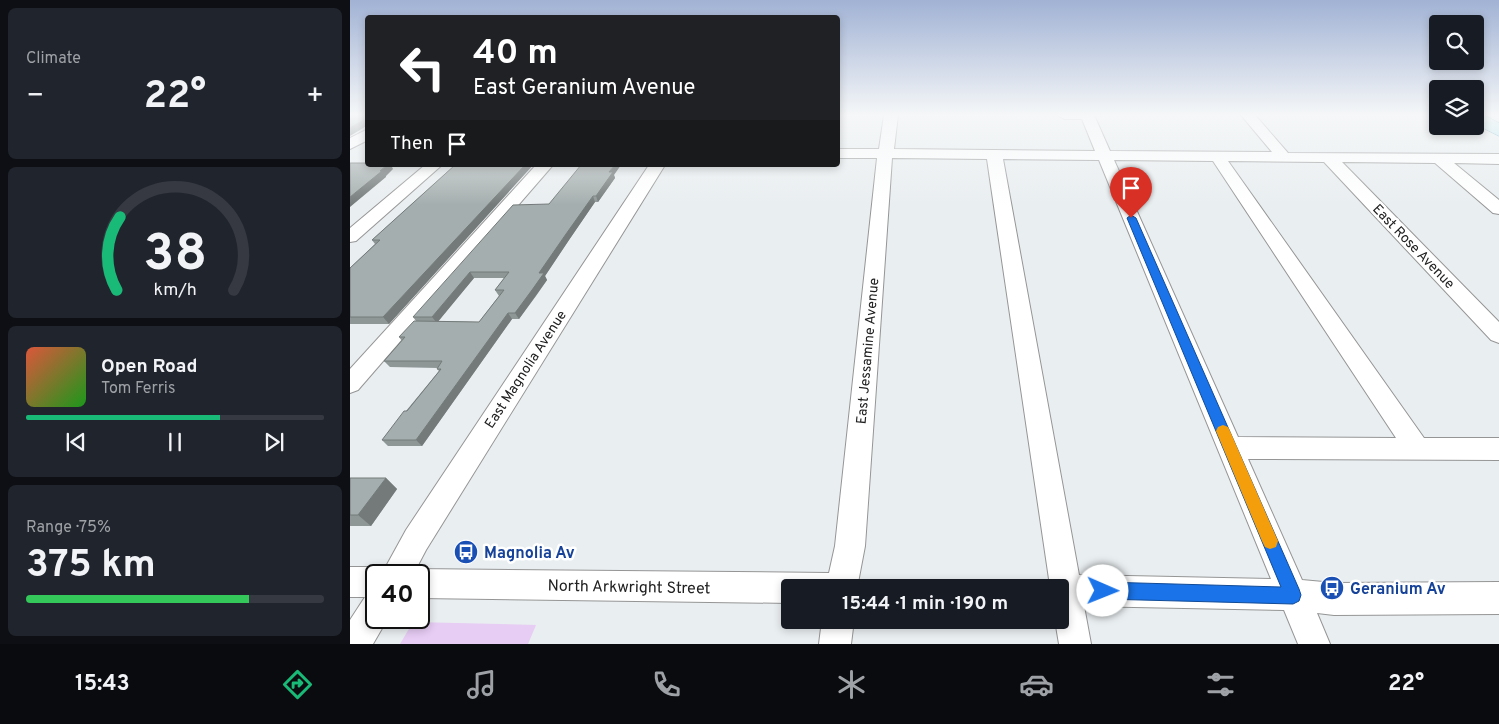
<!DOCTYPE html>
<html lang="en">
<head>
<meta charset="utf-8">
<style>
  body { margin:0; font-family:Overpass,sans-serif; background:#20242c; color:#f1f3f6; height:100vh; display:flex; flex-direction:column; font-size:19px; white-space:nowrap }
  * { box-sizing:border-box; margin:0 }
  p { font-size:16px; color:#9ea1a6 }
  .icon { flex:none; width:28px; height:28px; fill:none; stroke:currentColor; stroke-width:2; stroke-linecap:round; stroke-linejoin:round }
  .map { position:relative; flex:1; overflow:hidden }
  .sheet { display:flex; flex-direction:column; gap:8px; padding:8px; background:#0d0f14; width:350px }
  .sheet>* { flex:none }
  .guide { position:absolute; left:15px; top:15px; width:475px; height:152px; border-radius:5px; box-shadow:0 2px 8px #0003; background:#202124; color:#fff; overflow:hidden }
  .buttons { position:absolute; left:1079px; top:15px; display:grid; gap:10px }
  .buttons a { display:grid; place-items:center; width:55px; height:55px; border-radius:5px; background:#171b24; box-shadow:0 2px 8px #0003; font-size:25px }
  .speed { position:absolute; left:15px; top:564px; display:flex; gap:10px; font-size:25px; font-weight:700; text-align:center }
  .speed>* { display:grid; place-content:center; width:65px; height:65px; border-radius:50%; background:#171b24; box-shadow:0 2px 8px #0003; line-height:1 }
  .speed .limit { border:2px solid #111; border-radius:8px; background:#fff; color:#111 }
  .pin { position:absolute; display:grid; place-items:center; width:42px; height:42px; color:#fff; margin:-51px -21px; border-radius:50% 50% 50% 0; rotate:-45deg; box-shadow:0 0 5px #0007 }
  .pin .icon { rotate:45deg }
  .me { position:absolute; width:55px; margin:-28px; rotate:91deg; stroke-linejoin:round; filter:drop-shadow(0 0 4px #0008) }
  .turn { display:flex; align-items:center; gap:18px; height:105px; padding:0 25px; font-size:22px }
  .turn .icon { width:65px; height:65px; stroke-width:2.5 }
  .turn b { display:block; font-size:35px; line-height:42px }
  .then { display:flex; align-items:center; height:48px; padding:0 25px; background:#0003; gap:10px; font-size:19px }
  .big { font-size:38px; font-weight:700; line-height:1.1 }
  .sheet .tile { flex:1; display:flex; flex-direction:column; justify-content:center; gap:8px; min-width:0; padding:0 18px; border-radius:8px; background:#20242c }
  .sheet .dial { align-items:center; gap:0 }
  .dial svg { height:130px; overflow:visible; fill:none; stroke:#363941; stroke-width:7; stroke-linecap:round; text-anchor:middle }
  .dial text { fill:#f1f3f6; stroke:none }
  .song { display:flex; align-items:center; gap:15px }
  .cover { width:60px; height:60px; border-radius:8px; background:linear-gradient(135deg,hsl(10 70% 55%),hsl(120 70% 35%)) }
  .played { height:5px; border-radius:2px; background:linear-gradient(90deg,#19ba78 65%,#363941 65%) }
  .keys { display:flex; justify-content:space-around; direction:ltr }
  .heat { display:flex; justify-content:space-between; align-items:center; font-size:28px; direction:ltr }
  .charge { height:8px; border-radius:4px; background:linear-gradient(90deg,#34c759 75%,#363941 0) }
  .trip { position:absolute; left:431px; top:579px; width:288px; height:50px; border-radius:5px; background:#171b24; box-shadow:0 2px 8px #0003; font-weight:700; line-height:50px; text-align:center }
  .dock { display:flex; height:80px; justify-content:space-around; align-items:center; background:#090b0e; color:#9ea1a6 }
  .dock .icon { width:35px; height:35px }
  .dock .active { color:#19ba78 }
  .dock b { font-size:22px; color:#f1f3f6 }
  main { display:flex; flex:1; min-height:0 }
  .map>svg:first-child { display:block }
</style>
</head>
<body>
<main>
<section class="sheet">
<div class="tile"><p>Climate</p>
<div class="heat"><a>−</a><b class="big">22°</b><a>+</a></div>
</div>
<div class="tile dial"><svg viewBox="0 0 100 80">
<path d="M14 69A42 42 0 1 1 86 69"/>
<path d="M14 69A42 42 0 0 1 16 24" stroke="#19ba78"/>
<text x="50" y="56" font-size="32" font-weight="700">38</text>
<text x="50" y="72" font-size="11">km/h</text>
</svg></div>
<div class="tile">
<div class="song"><i class="cover"></i><div><b>Open Road</b><p>Tom Ferris</p></div></div>
<div class="played"></div>
<div class="keys"><svg class="icon" aria-label="previous" viewBox="0 0 24 24"><path d="M18 5L8 12l10 7zM5 5v14"/></svg><svg class="icon" aria-label="pause" viewBox="0 0 24 24"><path d="M8 5v14M16 5v14"/></svg><svg class="icon" aria-label="next" viewBox="0 0 24 24"><path d="M6 5l10 7-10 7zM19 5v14"/></svg></div>
</div>
<div class="tile"><p>Range · 75%</p><b class="big">375 km</b><div class="charge"></div></div>
</section>
<div class="map">
<svg width="1149" height="644" viewBox="0 0 1149 644">
  <rect width="100%" height="100%" fill="#e9eef0"/>
  <path fill="#e7ccf4" d="M63,622L186,625L178,644H50Z"/>
  <g fill="none" stroke-linecap="round" stroke-linejoin="round">
    <g stroke="#959595" stroke-width="2">
      <g id="minor">
        <path d="M534,115H548L544,149L745,151L732,119H714L707,115H744L760,151L922,152L891,115H905L938,153L1149,154V164L1104,163L1149,200V214L1143,213L1085,163L992,162L1149,322V343L1141,340L974,162L878,161L1074,438H1149V460L898,459L952,580L984,583L1149,582V614L984,615L967,613L980,644H948L934,610L734,606L741,644H709L705,620H710V588H696L699,579L637,159L542,158L515,546L507,588H440V603L69,598V575H26V618H38L23,644H0V620L15,597H0V567H26L34,570L56,530L299,165H315L76,550L66,569L479,573L485,546L527,158H488V149H529ZM653,159L749,160L921,579L729,575ZM764,160L863,161L1046,438L888,437Z"/>
        <path d="M18,129V140L0,149V138Z"/>
        <path d="M75,165H92L6,241L0,242V228Z"/>
        <path d="M186,165H203L8,390L0,393V369Z"/>
        <path d="M472,620H504L501,644H469Z"/>
      </g>
    </g>
    <g stroke="#126c8c" stroke-width="1">
      <path id="major" d="M1125,115H1134L1149,123V136L1125,124Z"/>
    </g>
    <use href="#minor" fill="#fff" fill-rule="evenodd"/>
    <use href="#major" fill="#ade6f1" fill-rule="evenodd"/>
  </g>
  <g fill="#8e9696" fill-rule="evenodd">
    <path d="M105,165H183L39,324H0V268L25,244L22,240Z"/>
    <path d="M264,175L265,178L248,202H245L219,240L195,276L197,280L186,296L169,319H162L72,446H38L32,440L89,371L87,369L88,368L40,367L34,361L52,341L49,337L66,321L63,317L199,204ZM124,278H154L145,290L149,296L129,322L88,321Z"/>
    <path d="M0,478H36L47,489L21,526H0Z"/>
  </g>
  <g fill="#747a7a">
    <path d="M18,117V125L0,136V128Z"/>
    <path d="M37,165H41L43,169L36,176V177L0,207V197Z"/>
    <path d="M175,165H183L39,324L33,317Z"/>
    <path d="M265,165H271L264,175L265,178L248,202L246,196L259,172Z"/>
    <path d="M243,196L245,202L219,240L195,276L197,280L169,319L165,313L189,273L216,234Z"/>
    <path d="M120,272L124,278L87,323L82,317Z"/>
    <path d="M158,313L162,319L72,446L66,440Z"/>
    <path d="M36,478L47,489L21,526L8,515Z"/>
  </g>
  <g fill="#a5aeae" stroke="#747a7a">
    <path d="M0,115H18V117L0,128Z"/>
    <path d="M0,163H18V165H37L30,171H32L0,197Z"/>
    <path d="M105,165H175L33,317H0V268L30,240H22Z"/>
    <path d="M231,165H265L259,172H263L246,196H243L216,234L189,273H194L182,290L165,313H158L66,440H32L54,411H57L91,369H87L92,361H34L55,337H49L64,321L129,322L154,290H145L159,272H120L82,317H63L163,205L199,204Z"/>
    <path d="M0,478H36L8,515H0Z"/>
  </g>
  <linearGradient id="sky" x2="0" y2="1"><stop stop-color="#a1b2d4"/><stop offset="0.56" stop-color="#f5f7f8"/><stop offset="1" stop-color="#f5f7f8" stop-opacity="0"/></linearGradient>
  <rect width="1149" height="205" fill="url(#sky)"/>
  <path fill="#1a73e8" stroke="#114b97" d="M781,215L786,218L949,589L951,595L949,601L943,604L753,599L747,596L744,591L747,585L753,582L931,587L777,218Z"/>
  <path fill="#f59e0b" d="M873,425L878,427L880,431L928,541L926,547L920,549L915,547L912,541L866,431L868,427Z"/>
  <defs>
    <g id="bus-disc" transform="scale(1.25)"><circle r="9.5" fill="#1a4fb4" stroke="#fff"/><path d="M-5-6H5V4H4V6H2V4H-2V6H-4V4H-5ZM-3.5-4V0h7V-4ZM-3.5 1.2v1.5H-2V1.2ZM2 1.2v1.5H3.5V1.2Z" fill="#fff"/></g>
  </defs>
  <g fill-rule="evenodd">
    <use href="#bus-disc" x="116" y="552"/>
    <use href="#bus-disc" x="982" y="588"/>
  </g>
  <g text-anchor="middle" stroke-width="5" stroke-linejoin="round" paint-order="stroke">
    <g font-size="14" fill="#212121" stroke="#fff">
      <text transform="translate(1064 246) rotate(46)" y="5">East Rose Avenue</text>
      <text transform="translate(517 351) rotate(-85)" y="5">East Jessamine Avenue</text>
      <text transform="translate(175 369) rotate(-57)" y="5">East Magnolia Avenue</text>
    </g>
    <g font-size="16" font-weight="bold" fill="#164399" stroke="#fff" text-anchor="start">
      <text x="134" y="558">Magnolia Av</text>
      <text x="1000" y="594">Geranium Av</text>
    </g>
    <g font-size="16" fill="#212121" stroke="#fff">
      <text transform="translate(279 586) rotate(1)" y="6">North Arkwright Street</text>
    </g>
  </g>
</svg>
<div class="buttons">
<a><svg class="icon" aria-label="search" viewBox="0 0 24 24"><circle cx="10" cy="10" r="6"/><path d="M15 15l6 6"/></svg></a>
<a><svg class="icon" aria-label="layers" viewBox="0 0 24 24"><path d="M12 4l9 5-9 5-9-5zM3 14l9 5 9-5"/></svg></a>
</div>
<div class="speed"><div class="limit">40</div></div>
<div class="pin" style="left:781px;top:218px;background:#d93025"><svg class="icon" aria-label="arrive" viewBox="0 0 24 24"><path d="M6 21V4h12l-3 4 3 4H6"/></svg></div>
<svg class="me" style="left:753px;top:591px" viewBox="-20 -20 40 40"><circle r="19" fill="#fff"/><path d="M0-13L10 11 0 6-10 11z" fill="#1a73e8"/></svg>
<div class="trip">15:44 · 1 min · 190 m</div>
<div class="guide">
<div class="turn"><svg class="icon" aria-label="left" viewBox="0 0 24 24"><path d="M17 20v-9H6M10 6l-5 5 5 5"/></svg><div><b>40 m</b>East Geranium Avenue</div></div>
<div class="then">Then<svg class="icon" aria-label="arrive" viewBox="0 0 24 24"><path d="M6 21V4h12l-3 4 3 4H6"/></svg></div>
</div>
</div>
</main>
<nav class="dock">
<b>15:43</b>
<svg class="icon active" aria-label="directions" viewBox="0 0 24 24"><path d="M12 3l9 9-9 9-9-9zM9 14v-3h6M13 9l2 2-2 2"/></svg>
<svg class="icon" aria-label="music" viewBox="0 0 24 24"><path d="M9 18V5l10-2v13"/><circle cx="6" cy="18" r="3"/><circle cx="16" cy="16" r="3"/></svg>
<svg class="icon" aria-label="phone" viewBox="0 0 24 24"><path d="M5 4h4l2 5-3 2q2 4 5 5l2-3 5 2v4C11 20 4 13 5 4z"/></svg>
<svg class="icon" aria-label="climate" viewBox="0 0 24 24"><path d="M12 3v18M4 7l16 10M4 17L20 7"/></svg>
<svg class="icon" aria-label="car" viewBox="0 0 24 24"><path d="M5 17H2v-5l4-1 3-4h7l3 4 3 1v5h-3M9 17h6M6 11h13"/><circle cx="7" cy="17" r="2"/><circle cx="17" cy="17" r="2"/></svg>
<svg class="icon" aria-label="filters" viewBox="0 0 24 24"><path d="M4 7h16M4 17h16"/><circle cx="9" cy="7" r="2"/><circle cx="15" cy="17" r="2"/></svg>
<b>22°</b>
</nav>
</body>
</html>
